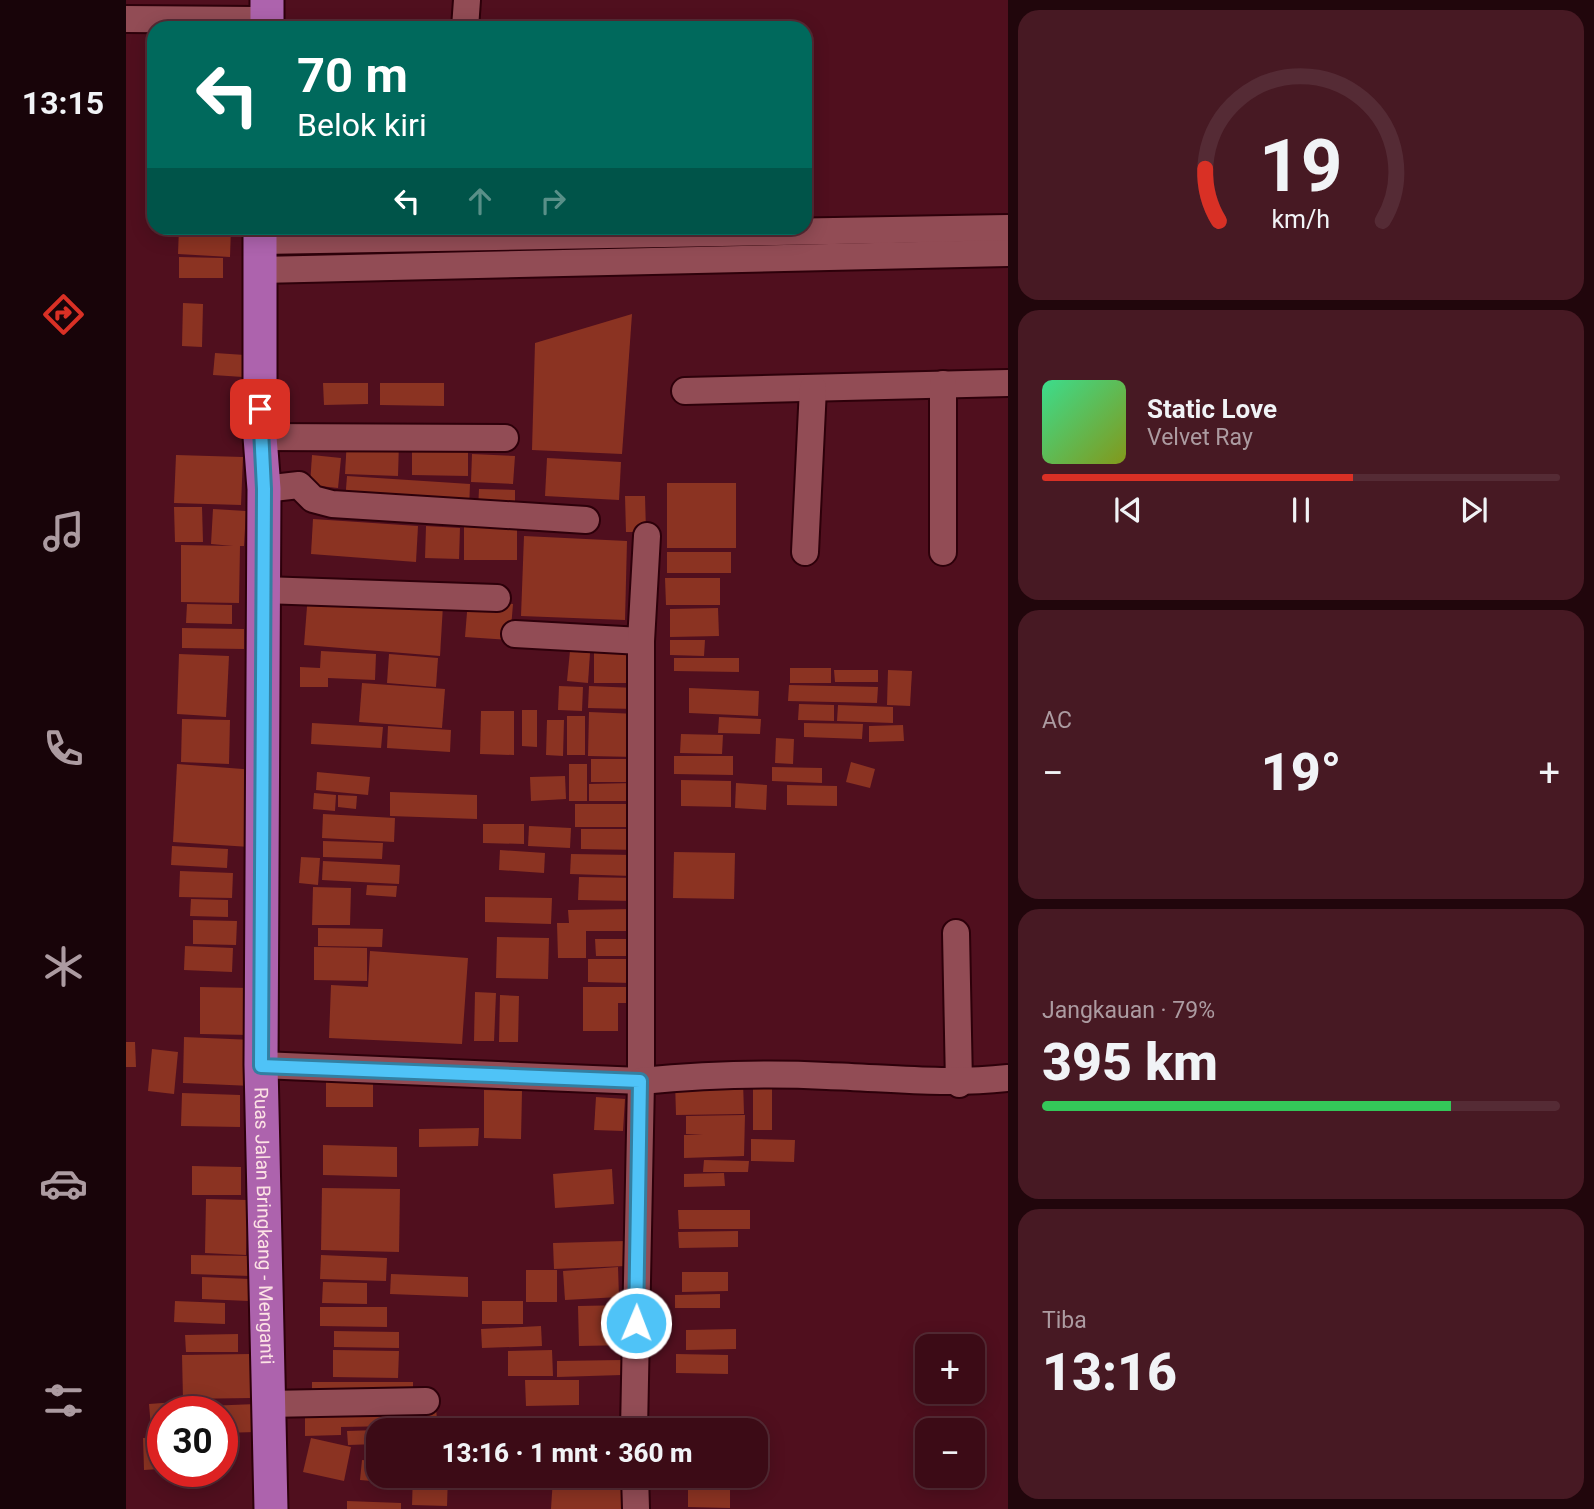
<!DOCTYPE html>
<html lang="id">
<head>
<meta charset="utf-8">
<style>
  body { margin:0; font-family:Roboto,sans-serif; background:#471923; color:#f1f3f6; height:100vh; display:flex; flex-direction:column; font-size:26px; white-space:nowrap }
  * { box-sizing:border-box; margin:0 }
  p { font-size:23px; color:#ac9ba1 }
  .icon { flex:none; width:38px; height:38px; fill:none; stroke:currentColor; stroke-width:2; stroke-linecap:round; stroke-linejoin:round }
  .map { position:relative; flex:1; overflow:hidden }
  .side { display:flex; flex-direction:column; gap:10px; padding:10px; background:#21060c; width:586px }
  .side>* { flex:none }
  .banner { position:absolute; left:21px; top:21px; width:665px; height:214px; border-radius:21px; box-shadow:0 4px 18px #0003,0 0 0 2px #552b35; background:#00695c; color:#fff; overflow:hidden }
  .controls { position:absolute; left:789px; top:1334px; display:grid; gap:14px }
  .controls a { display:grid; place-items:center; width:70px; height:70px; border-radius:14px; background:#3c0b16; box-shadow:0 4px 18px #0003,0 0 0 2px #552b35; font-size:35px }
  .speed { position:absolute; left:21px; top:1396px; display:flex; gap:14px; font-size:35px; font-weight:700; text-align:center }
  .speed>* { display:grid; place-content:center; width:91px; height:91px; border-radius:50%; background:#3c0b16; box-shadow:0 4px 18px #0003,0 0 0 2px #552b35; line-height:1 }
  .speed .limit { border:10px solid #d22; background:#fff; color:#111 }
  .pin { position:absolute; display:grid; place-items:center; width:60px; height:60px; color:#fff; margin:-30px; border-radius:14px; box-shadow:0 4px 10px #0006 }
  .me { position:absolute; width:77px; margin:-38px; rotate:1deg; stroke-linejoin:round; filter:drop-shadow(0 0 5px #0008) }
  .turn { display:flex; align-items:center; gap:24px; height:147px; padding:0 35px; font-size:32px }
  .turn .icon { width:91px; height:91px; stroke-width:2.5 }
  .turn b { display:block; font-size:49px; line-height:60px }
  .lanes { display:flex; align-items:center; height:66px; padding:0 35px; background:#0003; justify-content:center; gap:35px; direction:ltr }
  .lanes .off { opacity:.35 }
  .big { font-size:52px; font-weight:800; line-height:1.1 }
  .side .widget { flex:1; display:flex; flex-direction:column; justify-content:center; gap:10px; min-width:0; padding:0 24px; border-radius:21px; background:#471923 }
  .side .dial { align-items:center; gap:0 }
  .dial svg { height:182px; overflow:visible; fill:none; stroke:#552b35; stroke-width:7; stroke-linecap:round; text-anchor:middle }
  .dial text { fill:#f1f3f6; stroke:none }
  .song { display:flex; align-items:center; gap:21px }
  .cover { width:84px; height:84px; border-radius:10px; background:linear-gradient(135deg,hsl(150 70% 55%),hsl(70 70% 35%)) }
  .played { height:7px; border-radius:4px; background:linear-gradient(90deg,#d93025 60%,#552b35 60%) }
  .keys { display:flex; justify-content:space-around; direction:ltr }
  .heat { display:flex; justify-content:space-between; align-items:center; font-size:38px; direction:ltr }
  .charge { height:10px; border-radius:5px; background:linear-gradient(90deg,#34c759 79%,#552b35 0) }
  .trip { position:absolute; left:240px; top:1418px; width:402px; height:70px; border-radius:21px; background:#3c0b16; box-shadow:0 4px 18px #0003,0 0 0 2px #552b35; font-weight:800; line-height:70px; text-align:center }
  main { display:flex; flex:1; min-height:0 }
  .tabs { display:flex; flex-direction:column; width:126px; justify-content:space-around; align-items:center; background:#180409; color:#ac9ba1 }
  .tabs .icon { width:49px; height:49px }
  .tabs .on { color:#d93025 }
  .tabs b { font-size:32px; color:#f1f3f6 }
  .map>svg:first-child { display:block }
</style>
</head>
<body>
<main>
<nav class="tabs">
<b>13:15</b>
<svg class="icon on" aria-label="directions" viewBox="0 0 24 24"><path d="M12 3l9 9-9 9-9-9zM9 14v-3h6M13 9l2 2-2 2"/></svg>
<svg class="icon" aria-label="music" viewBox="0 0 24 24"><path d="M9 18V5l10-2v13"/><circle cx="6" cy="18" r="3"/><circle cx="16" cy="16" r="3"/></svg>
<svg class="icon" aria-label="phone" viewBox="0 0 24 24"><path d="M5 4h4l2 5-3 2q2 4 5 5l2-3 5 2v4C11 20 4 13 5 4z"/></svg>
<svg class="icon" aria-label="climate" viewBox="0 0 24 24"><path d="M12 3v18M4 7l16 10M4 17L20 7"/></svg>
<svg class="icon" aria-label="car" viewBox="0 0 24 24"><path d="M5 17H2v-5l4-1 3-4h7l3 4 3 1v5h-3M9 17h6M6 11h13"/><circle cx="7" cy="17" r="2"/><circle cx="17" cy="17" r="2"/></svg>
<svg class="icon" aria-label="filters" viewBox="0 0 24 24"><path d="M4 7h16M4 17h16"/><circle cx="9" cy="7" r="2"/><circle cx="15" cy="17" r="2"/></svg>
</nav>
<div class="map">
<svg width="882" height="1509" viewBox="0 0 882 1509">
  <rect width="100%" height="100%" fill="#500f1e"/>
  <g fill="#8b3322">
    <path d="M53,228H105L104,257L52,254Z"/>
    <path d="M53,257L97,258V278H53Z"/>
    <path d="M57,303L77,304L76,347L56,346Z"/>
    <path d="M506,314L496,454L406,450L409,343Z"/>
    <path d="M89,353L119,355L117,377L87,375Z"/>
    <path d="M197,383H242V404L198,405Z"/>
    <path d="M254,383H318V406L254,405Z"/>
    <path d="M221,439L273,442L272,476L219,474Z"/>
    <path d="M286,445H342V476L286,475Z"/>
    <path d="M346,454L389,456L387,484L345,482Z"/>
    <path d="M50,455L117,457L115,505L48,503Z"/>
    <path d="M186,455L215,458L212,488L184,485Z"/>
    <path d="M421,458L495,462L493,500L419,496Z"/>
    <path d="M221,476L344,484L343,510L219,502Z"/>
    <rect x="541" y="483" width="69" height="65"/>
    <path d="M353,489L389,490V510H352Z"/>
    <path d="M499,496H519L520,532H500Z"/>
    <path d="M48,507H76L77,542H49Z"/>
    <path d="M87,509L120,511L118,546H114L113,603L55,602V545L107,546L85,544Z"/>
    <path d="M187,519L292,526L290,562L185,554Z"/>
    <path d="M300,526L334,528L333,559L299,558Z"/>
    <path d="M338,527L391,528V560H338Z"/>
    <path d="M398,536L501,541L499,620L395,616Z"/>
    <rect x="541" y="552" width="64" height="21"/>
    <path d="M539,578H594V605H540Z"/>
    <path d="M182,594L317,605L314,656L178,645Z"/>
    <path d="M342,600L387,604L384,640L339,637Z"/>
    <path d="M61,604L106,605V624L60,623Z"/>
    <path d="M592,608L593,636L544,637V609Z"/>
    <path d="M56,628L118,629V649L56,648Z"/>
    <path d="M544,640H579L578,656L544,655Z"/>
    <path d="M468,650H512L511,683H468Z"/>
    <path d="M195,651L250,654L249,680L202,678V687H174V667L194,668Z"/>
    <path d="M444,651L464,653L462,683L441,681Z"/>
    <path d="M53,654L103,656L100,717L51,714Z"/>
    <path d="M263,654L312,658L310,687L261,683Z"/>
    <path d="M548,658H613V672L548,671Z"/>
    <rect x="664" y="668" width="41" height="15"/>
    <path d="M708,670H752V682H709Z"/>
    <path d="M762,670L786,671L784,706L761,705Z"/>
    <path d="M236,683L319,689L316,728L233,722Z"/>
    <path d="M663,685L752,687L751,703L662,701Z"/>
    <path d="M433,686L457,687L456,711L432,710Z"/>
    <path d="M463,686L510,688V709L462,708Z"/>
    <path d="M563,688L633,691L632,716L563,713Z"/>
    <path d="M673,704L708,705V721L672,720Z"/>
    <path d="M712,705L767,707V723L711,721Z"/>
    <path d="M396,710H411V747L396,746Z"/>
    <path d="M355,711H388V755L354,754Z"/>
    <path d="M463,712L512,714L510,757L462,756Z"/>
    <rect x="441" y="716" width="18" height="39"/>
    <path d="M593,717L635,719L634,734L592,733Z"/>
    <path d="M56,719L104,720L103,764L55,762Z"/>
    <path d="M421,720H438L437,756L420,755Z"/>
    <path d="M186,723L257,727L255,748L185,744Z"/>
    <path d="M678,723L737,724L736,739L678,737Z"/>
    <path d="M777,725L778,741L743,742V726Z"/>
    <path d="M262,726L325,730L324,752L261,748Z"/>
    <path d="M555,734L597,735L596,754L554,753Z"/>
    <path d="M650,738L668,739L667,764L649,763Z"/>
    <path d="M548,756H607V775L548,774Z"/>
    <rect x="465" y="759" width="43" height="23"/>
    <path d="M725,762L749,769L744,788L720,782Z"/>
    <path d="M51,764L130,770L124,847L47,842Z"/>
    <rect x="443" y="764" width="18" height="37"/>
    <path d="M646,767L696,768V783L646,781Z"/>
    <path d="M191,772L244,777L242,795L190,790Z"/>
    <path d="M439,776L440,799L405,801L404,777Z"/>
    <path d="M555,780L605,781V807L555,806Z"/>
    <path d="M508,783V801H463V784Z"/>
    <path d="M610,783L641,785L640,810L609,808Z"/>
    <path d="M661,785L711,786V806L661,805Z"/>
    <path d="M264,792L351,795V819L264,816Z"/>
    <path d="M188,793L210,795L209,811L187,809Z"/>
    <path d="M212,795L231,796L230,809L212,807Z"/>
    <rect x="449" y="804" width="60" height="23"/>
    <path d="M197,814L269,818L268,842L196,838Z"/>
    <path d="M357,824H398V844L357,843Z"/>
    <path d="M403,826L445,828L444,848L402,846Z"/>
    <path d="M455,829H515L514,850L455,849Z"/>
    <path d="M197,841L257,843L256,859L197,857Z"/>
    <path d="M46,846L102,849L101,868L45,865Z"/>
    <path d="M374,850L419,853L418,873L373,870Z"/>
    <path d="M548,852L609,853L608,899L547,898Z"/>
    <path d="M445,854L507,855L506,876L444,874Z"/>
    <path d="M175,857L194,858L192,885L173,883Z"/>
    <path d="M197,861L274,865L273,884L196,880Z"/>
    <path d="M54,871L107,873L106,898L53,897Z"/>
    <path d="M453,877L511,878L510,901L452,900Z"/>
    <path d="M241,885L271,886L270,897L240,895Z"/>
    <path d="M187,887L225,888L224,925H186Z"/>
    <path d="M359,897L426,898L425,924L359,922Z"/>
    <path d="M65,899L102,900V917L64,916Z"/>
    <path d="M510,909L511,931H460V958H432L431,923H443L442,910Z"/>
    <path d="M67,920L111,921L110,945L67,944Z"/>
    <path d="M192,928L257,929L256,947L192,946Z"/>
    <path d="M371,937L423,938L422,979L370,978Z"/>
    <path d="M469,939H510V956H470Z"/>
    <path d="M59,946L107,948L106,972L58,970Z"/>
    <path d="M188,947L241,948V981L188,980Z"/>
    <path d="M244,951L342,958L336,1044L203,1038L205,985L242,987Z"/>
    <path d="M462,959H506V983L462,982Z"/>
    <path d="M74,987L125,988L124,1035L74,1034Z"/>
    <path d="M457,987H509V1003H492V1031H457Z"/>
    <path d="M349,992L370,993L368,1041H348Z"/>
    <path d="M374,995L393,996L392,1042H373Z"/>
    <path d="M58,1037L127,1040L126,1086L57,1083Z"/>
    <path d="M0,1042H9L10,1067H0Z"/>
    <path d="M26,1049L52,1052L48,1094L22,1091Z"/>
    <rect x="200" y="1081" width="47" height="26"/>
    <path d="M549,1081H617L618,1114L550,1115Z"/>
    <rect x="627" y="1083" width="19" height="47"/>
    <path d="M358,1090L396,1091L395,1139L358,1138Z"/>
    <path d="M56,1093L114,1095V1127L55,1126Z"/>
    <path d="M470,1097L499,1099L497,1131L468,1130Z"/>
    <path d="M619,1115L618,1156L558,1158V1135H577L560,1134V1116Z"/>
    <path d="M353,1128L352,1146L293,1147V1129Z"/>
    <path d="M625,1139L669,1140L668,1162L625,1161Z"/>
    <path d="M197,1145L271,1147V1177L197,1175Z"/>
    <path d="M578,1160L623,1161L622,1172H577Z"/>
    <path d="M66,1166L115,1167V1195H66Z"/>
    <path d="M486,1169L488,1204L429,1208L427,1174Z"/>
    <path d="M598,1173L599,1186L558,1187V1174Z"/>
    <path d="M196,1188L274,1189L273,1252L195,1250Z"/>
    <path d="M80,1199L122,1200L120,1255L79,1253Z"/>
    <path d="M552,1210H624V1229H553Z"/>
    <path d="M612,1231V1247L553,1248L552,1232Z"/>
    <path d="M499,1241L500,1266L428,1269L427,1243Z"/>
    <path d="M65,1255L125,1256L124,1276L65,1274Z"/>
    <path d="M195,1255L261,1258L260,1281L194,1279Z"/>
    <path d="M492,1267L493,1297L439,1300L437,1271Z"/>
    <rect x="400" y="1270" width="31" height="32"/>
    <path d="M556,1272H602V1291L556,1292Z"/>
    <path d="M265,1274L342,1277V1297L264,1294Z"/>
    <path d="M76,1277L124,1279L123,1301L76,1299Z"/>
    <path d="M197,1282L241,1283V1304L196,1303Z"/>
    <path d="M594,1294V1308H549V1295Z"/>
    <path d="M49,1301L99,1303V1324L48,1322Z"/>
    <rect x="356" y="1301" width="41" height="23"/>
    <path d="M503,1305L504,1345L453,1346L452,1306Z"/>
    <path d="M194,1307H261V1327L194,1326Z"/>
    <path d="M415,1326L416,1346L356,1348L355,1329Z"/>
    <path d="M610,1329V1349L560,1350V1330Z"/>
    <path d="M208,1331L273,1332V1348L208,1347Z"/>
    <path d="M112,1334V1352H60L59,1335Z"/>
    <path d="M207,1350L273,1351L272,1378L207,1377Z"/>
    <path d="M426,1350L427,1376H382V1351Z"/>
    <path d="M124,1354L125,1398L57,1399L56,1355Z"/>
    <path d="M550,1354L602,1355V1374L550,1373Z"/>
    <path d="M495,1360L496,1375L431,1377V1361Z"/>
    <path d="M399,1380H453V1405L400,1406Z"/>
    <path d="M186,1382H287V1398L186,1399Z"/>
    <path d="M50,1402L51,1412H37V1427L25,1428L23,1404Z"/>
    <path d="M131,1404L132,1432L96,1433V1412H57L56,1407Z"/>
    <path d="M310,1409L312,1430H283L282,1411Z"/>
    <path d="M270,1410V1426L215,1427V1435L179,1436V1412Z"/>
    <path d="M567,1420L626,1423L625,1430H567Z"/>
    <path d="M252,1430V1444L222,1445L221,1431Z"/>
    <path d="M109,1436L111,1455L96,1456V1437Z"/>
    <path d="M31,1437L33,1469L18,1470L17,1438Z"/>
    <path d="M185,1438L225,1447L218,1481L177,1472Z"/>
    <path d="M236,1460L252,1461V1475H283L282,1484L234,1480Z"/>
    <path d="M287,1475H322L321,1506L286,1505Z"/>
    <path d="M563,1475H618V1481L563,1479Z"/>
    <path d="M427,1478L502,1484L500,1509H425Z"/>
    <path d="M562,1483L604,1484V1508L562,1507Z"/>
    <path d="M221,1501L275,1503V1509H221Z"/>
  </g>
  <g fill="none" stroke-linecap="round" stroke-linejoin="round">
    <g stroke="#2d000a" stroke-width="30">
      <g id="minor">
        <path d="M0,19L141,20"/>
        <path d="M339,28L341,0"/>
        <path d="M135,241L882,228"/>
        <path d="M134,270L882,253"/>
        <path d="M559,391L882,383"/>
        <path d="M134,437L379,438"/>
        <path d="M138,489L173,485L187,499L206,504L460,520"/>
        <path d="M679,552L687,388"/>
        <path d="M817,552V384"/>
        <path d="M137,590L371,598"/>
        <path d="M389,634L515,641"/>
        <path d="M830,933L833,1084"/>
        <path d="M135,1065L515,1081V641L521,536"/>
        <path d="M141,1404L300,1401"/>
        <path d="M508,1430L515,1081C576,1075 639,1073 701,1076C763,1078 819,1085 882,1078"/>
        <path d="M509,1475L510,1509"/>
      </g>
    </g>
    <g stroke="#2d000a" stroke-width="37">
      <g id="major">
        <path d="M141,28V0"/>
        <path id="s1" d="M134,228V437L138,489L135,1065L145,1509"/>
      </g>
    </g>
    <use href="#minor" stroke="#924c55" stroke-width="26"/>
    <use href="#major" stroke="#ad63ad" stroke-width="33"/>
  </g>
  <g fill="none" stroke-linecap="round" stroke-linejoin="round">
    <g stroke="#337fa1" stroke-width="18">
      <path id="route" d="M134,409L138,489L135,1066L514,1081L510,1323"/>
    </g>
    <use href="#route" stroke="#4fc3f7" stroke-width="12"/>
  </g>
  <g text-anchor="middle" stroke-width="7" stroke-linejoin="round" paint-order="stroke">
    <g font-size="19" fill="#fce2e4" stroke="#500f1e">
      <text dy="7" stroke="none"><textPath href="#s1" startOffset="998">Ruas Jalan Bringkang - Menganti</textPath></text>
    </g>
  </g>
</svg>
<div class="controls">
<a>+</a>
<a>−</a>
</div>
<div class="speed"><div class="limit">30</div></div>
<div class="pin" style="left:134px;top:409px;background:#d93025"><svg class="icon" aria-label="arrive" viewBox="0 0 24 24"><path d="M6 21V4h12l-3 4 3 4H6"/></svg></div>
<svg class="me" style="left:510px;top:1323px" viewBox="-20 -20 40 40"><circle r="17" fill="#4fc3f7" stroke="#fff" stroke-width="3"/><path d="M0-11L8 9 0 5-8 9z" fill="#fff"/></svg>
<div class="trip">13:16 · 1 mnt · 360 m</div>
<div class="banner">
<div class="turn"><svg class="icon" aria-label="left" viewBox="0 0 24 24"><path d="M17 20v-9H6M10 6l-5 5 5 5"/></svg><div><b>70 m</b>Belok kiri</div></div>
<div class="lanes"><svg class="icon" aria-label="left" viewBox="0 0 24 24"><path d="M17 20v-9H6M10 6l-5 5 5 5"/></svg><svg class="icon off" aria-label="ahead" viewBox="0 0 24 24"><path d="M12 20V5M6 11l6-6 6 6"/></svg><svg class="icon off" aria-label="right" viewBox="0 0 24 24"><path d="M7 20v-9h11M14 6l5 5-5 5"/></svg></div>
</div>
</div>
<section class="side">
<div class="widget dial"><svg viewBox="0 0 100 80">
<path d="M14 69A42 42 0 1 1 86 69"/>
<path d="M14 69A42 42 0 0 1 8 46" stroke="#d93025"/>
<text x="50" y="56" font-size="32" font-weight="700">19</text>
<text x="50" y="72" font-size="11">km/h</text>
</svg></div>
<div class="widget">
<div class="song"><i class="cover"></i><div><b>Static Love</b><p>Velvet Ray</p></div></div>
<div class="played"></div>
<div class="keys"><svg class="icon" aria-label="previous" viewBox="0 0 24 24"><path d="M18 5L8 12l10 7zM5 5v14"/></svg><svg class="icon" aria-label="pause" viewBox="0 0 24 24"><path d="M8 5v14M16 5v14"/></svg><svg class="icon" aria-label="next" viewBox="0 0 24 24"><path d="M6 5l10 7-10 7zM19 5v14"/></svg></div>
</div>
<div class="widget"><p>AC</p>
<div class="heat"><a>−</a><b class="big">19°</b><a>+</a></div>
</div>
<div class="widget"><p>Jangkauan · 79%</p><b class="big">395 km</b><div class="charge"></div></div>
<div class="widget"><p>Tiba</p><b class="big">13:16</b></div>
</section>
</main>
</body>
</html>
